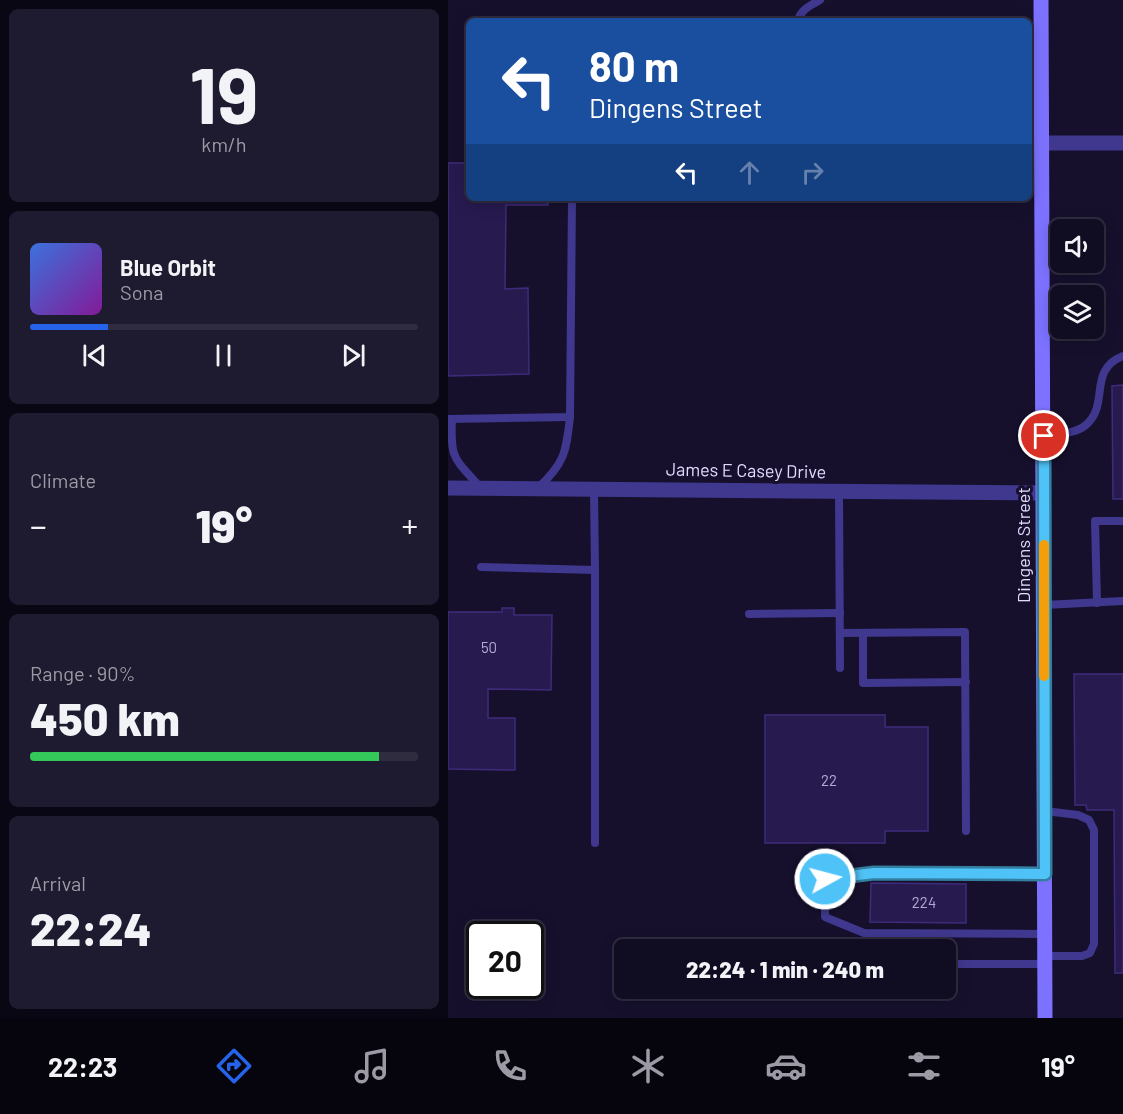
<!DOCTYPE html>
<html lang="en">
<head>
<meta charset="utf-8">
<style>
  body { margin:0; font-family:Barlow,sans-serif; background:#1e1a2f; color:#f1f3f6; height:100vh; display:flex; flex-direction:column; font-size:22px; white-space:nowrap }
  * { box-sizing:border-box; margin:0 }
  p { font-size:20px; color:#9c9ba5 }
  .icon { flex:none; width:33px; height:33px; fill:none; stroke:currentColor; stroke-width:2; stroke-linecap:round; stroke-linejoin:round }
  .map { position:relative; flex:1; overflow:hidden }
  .details { display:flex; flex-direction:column; gap:9px; padding:9px; background:#090713; width:448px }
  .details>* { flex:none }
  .banner { position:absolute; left:18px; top:18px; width:566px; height:183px; border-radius:9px; box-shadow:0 3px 15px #0003,0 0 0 2px #302c40; background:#1a4fa0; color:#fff; overflow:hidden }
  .fabs { position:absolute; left:602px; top:219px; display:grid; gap:12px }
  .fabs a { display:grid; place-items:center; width:54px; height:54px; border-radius:9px; background:#100c22; box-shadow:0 3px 15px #0003,0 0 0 2px #302c40; font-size:30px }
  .speed { position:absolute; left:18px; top:921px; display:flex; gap:12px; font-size:30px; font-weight:700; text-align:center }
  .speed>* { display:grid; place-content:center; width:78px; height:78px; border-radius:50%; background:#100c22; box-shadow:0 3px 15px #0003,0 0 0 2px #302c40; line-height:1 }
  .speed .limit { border:3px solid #111; border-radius:9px; background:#fff; color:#111 }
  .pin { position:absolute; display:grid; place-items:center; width:51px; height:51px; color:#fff; margin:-26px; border:3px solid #fff; border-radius:50%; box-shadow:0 2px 6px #0007 }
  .me { position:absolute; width:66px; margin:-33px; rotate:83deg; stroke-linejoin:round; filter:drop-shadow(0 0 4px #0008) }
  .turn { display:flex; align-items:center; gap:21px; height:126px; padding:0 24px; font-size:27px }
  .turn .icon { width:78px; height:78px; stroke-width:2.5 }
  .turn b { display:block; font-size:42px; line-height:51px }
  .lanes { display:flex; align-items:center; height:57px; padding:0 24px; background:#0003; justify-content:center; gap:30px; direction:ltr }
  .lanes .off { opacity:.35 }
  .big { font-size:45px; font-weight:800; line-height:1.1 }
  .details .card { flex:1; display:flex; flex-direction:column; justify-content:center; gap:9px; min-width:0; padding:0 21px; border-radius:9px; background:#1e1a2f }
  .details .dial { align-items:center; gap:0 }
  .dial b { font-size:78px; line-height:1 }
  .song { display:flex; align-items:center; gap:18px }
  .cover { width:72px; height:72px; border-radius:9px; background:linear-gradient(135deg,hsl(220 70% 55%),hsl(290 70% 35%)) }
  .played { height:6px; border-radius:3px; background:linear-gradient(90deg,#2563eb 20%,#302c40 20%) }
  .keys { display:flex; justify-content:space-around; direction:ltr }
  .heat { display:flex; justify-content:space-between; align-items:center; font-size:33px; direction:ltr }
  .charge { height:9px; border-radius:4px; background:linear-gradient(90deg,#34c759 90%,#302c40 0) }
  .trip { position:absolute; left:166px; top:939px; width:342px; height:60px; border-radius:9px; background:#100c22; box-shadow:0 3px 15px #0003,0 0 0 2px #302c40; font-weight:800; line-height:60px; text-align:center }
  .tab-bar { display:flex; height:96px; justify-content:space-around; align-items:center; background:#06050e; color:#9c9ba5 }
  .tab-bar .icon { width:42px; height:42px }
  .tab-bar .active { color:#2563eb }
  .tab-bar b { font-size:27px; color:#f1f3f6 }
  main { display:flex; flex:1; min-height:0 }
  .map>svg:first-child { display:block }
</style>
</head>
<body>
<main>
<section class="details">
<div class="card dial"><b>19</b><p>km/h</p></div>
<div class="card">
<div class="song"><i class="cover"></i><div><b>Blue Orbit</b><p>Sona</p></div></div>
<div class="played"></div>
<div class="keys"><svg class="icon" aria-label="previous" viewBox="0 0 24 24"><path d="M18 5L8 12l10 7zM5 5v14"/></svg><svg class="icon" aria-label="pause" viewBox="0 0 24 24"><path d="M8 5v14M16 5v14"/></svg><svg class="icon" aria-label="next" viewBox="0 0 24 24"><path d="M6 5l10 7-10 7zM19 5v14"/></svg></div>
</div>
<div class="card"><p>Climate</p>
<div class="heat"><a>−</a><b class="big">19°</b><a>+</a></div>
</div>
<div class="card"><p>Range · 90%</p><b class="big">450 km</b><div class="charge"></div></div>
<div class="card"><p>Arrival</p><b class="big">22:24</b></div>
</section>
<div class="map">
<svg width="675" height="1018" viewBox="0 0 675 1018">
  <rect width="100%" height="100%" fill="#16102d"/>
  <g fill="#271a4f" stroke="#3f2b7c" stroke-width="1.5">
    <path d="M0,163H21V198H100V205H58L57,289L80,288L81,374L0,376Z"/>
    <path d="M675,385V499H665L664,386Z"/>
    <path d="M54,608H66V615H104L103,690L40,689V718H67V770L0,769V612H54Z"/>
    <path d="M626,674H675V973H667L666,810H639L638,805H627Z"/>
    <path d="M317,715H437V727H480V831H437V843H317Z"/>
    <path d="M423,883L518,884V923L422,922Z"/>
  </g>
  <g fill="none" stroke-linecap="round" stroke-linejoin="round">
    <g stroke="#3f388e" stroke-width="8">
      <path d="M350,21C352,10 363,5 372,0"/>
      <path d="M580,49H593"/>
      <path d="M0,419L122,417L124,198"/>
      <path d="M4,419C2,459 6,458 32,487"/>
      <path d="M595,436C609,434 630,434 640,423C661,402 640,370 675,356"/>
      <path d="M90,488C117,463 118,452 122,417"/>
      <path d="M391,492L392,668"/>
      <path d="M33,567L147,570L146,489"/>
      <path d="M147,570V843"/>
      <path d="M649,603L647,521H675"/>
      <path d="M596,605L675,601"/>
      <path d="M301,614L392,613"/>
      <path d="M392,633L517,632L518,831"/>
      <path d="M415,633V683L518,682"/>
      <path d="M597,811L630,815L641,820L646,830V944L642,953L634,956H597"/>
      <path d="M597,874L426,873L377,878V917L416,933L597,934"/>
      <path d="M498,964H597"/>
    </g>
    <g stroke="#3f388e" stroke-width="15">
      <path d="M594,143H675"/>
      <path d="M0,488L596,493"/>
    </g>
    <path stroke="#7c72ff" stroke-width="15" d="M593,0L597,1018"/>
  </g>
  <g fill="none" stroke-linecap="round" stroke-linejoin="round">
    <g stroke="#337fa1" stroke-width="15">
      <path id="route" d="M377,879L426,873L597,874L596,436"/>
    </g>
    <use href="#route" stroke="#4fc3f7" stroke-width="10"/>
    <path stroke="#f59e0b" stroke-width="10" d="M596,545V676"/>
  </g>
  <g text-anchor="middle" stroke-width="6" stroke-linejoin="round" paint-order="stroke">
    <g font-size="15" fill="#b2abd3">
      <text x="41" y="653">50</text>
      <text x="381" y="786">22</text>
      <text x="476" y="908">224</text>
    </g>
    <g font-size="18" fill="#e1dbff" stroke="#16102d">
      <text transform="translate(298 471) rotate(1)" y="6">James E Casey Drive</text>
      <text transform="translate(576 545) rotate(-90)" y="6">Dingens Street</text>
    </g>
  </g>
</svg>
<div class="fabs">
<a><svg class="icon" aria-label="sound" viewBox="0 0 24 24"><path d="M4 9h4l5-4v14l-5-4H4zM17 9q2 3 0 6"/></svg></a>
<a><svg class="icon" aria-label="layers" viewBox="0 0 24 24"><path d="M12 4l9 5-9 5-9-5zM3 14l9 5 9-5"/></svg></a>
</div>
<div class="speed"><div class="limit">20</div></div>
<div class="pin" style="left:596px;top:436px;background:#d93025"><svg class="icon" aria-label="arrive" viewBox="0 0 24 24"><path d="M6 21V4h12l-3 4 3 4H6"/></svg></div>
<svg class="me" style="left:377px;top:879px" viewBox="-20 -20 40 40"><circle r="17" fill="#4fc3f7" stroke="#fff" stroke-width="3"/><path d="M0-11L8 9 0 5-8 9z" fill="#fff"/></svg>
<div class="trip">22:24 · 1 min · 240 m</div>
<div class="banner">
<div class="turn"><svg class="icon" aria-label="left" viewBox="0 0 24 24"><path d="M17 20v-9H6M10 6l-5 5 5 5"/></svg><div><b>80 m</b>Dingens Street</div></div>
<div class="lanes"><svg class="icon" aria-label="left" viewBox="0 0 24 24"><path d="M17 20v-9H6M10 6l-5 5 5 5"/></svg><svg class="icon off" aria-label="ahead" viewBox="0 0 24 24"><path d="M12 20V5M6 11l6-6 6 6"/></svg><svg class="icon off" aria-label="right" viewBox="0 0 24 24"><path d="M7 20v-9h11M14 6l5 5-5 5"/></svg></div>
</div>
</div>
</main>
<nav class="tab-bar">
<b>22:23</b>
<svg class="icon active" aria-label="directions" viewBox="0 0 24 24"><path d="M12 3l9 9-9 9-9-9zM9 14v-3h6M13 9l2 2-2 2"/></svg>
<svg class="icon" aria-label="music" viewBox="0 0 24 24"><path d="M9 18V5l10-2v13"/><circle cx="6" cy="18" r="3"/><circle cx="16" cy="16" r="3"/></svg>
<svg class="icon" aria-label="phone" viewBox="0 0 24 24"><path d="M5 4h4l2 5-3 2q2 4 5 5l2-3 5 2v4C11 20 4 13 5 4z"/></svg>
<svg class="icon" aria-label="climate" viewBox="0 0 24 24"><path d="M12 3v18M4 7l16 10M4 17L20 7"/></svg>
<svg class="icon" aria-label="car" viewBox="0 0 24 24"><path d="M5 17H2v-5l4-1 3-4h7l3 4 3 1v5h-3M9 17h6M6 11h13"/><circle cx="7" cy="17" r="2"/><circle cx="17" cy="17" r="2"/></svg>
<svg class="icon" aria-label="filters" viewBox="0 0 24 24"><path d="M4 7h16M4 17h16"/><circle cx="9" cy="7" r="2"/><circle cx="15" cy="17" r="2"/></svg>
<b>19°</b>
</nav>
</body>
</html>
